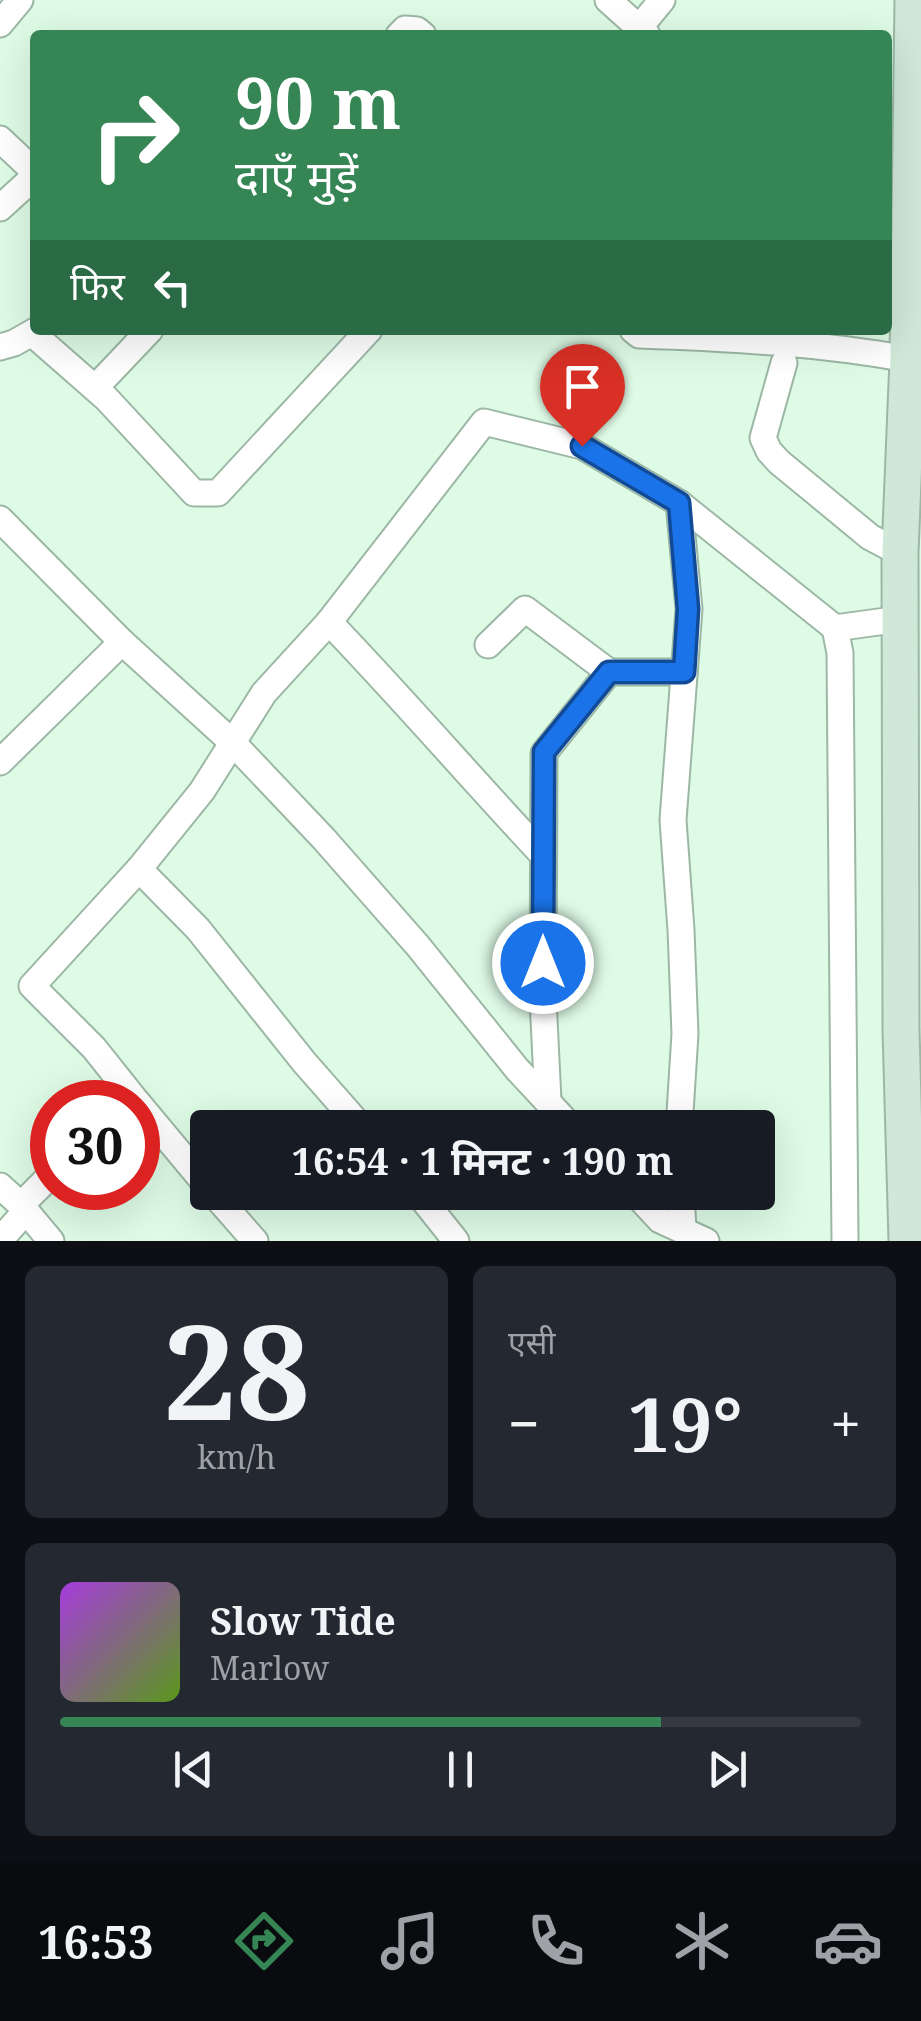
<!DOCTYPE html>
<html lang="hi">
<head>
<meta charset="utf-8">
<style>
  body { margin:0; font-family:"Noto Serif","Noto Sans Devanagari",serif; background:#242831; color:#f1f3f6; height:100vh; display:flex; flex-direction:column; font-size:38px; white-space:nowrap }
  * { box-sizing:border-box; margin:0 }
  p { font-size:32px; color:#9ea1a6 }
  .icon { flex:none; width:55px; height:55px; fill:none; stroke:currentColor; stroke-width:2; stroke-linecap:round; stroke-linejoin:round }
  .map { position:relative; height:1241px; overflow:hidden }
  .side { display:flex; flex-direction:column; gap:25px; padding:25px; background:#0d0f14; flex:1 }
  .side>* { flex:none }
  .top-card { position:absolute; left:30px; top:30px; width:862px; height:305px; border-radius:10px; box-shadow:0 10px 40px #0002; background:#358555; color:#fff; overflow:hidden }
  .speed { position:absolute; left:30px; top:1080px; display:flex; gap:20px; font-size:50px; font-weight:700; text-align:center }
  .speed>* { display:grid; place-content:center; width:130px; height:130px; border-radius:50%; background:#171b24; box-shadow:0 10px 40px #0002; line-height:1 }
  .speed .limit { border:15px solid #d22; background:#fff; color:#111 }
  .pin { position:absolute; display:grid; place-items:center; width:85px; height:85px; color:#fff; margin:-102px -42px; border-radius:50% 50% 50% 0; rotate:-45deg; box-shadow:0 0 10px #0007 }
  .pin .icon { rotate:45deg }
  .me { position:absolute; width:110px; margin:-55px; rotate:0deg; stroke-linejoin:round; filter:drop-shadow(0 0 8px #0008) }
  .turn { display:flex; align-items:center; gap:35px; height:210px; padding:0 40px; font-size:45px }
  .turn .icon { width:130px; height:130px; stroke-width:2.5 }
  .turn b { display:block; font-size:70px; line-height:85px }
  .then { display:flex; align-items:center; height:95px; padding:0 40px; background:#0003; gap:20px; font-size:38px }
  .big { font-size:75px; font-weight:700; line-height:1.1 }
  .side .tile { flex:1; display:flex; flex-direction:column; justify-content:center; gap:15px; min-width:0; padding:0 35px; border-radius:15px; background:#242831 }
  .side .dial { align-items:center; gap:0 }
  .dial b { font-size:130px; line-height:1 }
  .song { display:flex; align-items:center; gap:30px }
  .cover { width:120px; height:120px; border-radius:15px; background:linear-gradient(135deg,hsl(280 70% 55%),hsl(90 70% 35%)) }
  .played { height:10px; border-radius:5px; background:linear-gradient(90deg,#358555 75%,#363941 75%) }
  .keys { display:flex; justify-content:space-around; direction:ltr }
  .heat { display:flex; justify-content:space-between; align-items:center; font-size:55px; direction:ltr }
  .side .tiles { flex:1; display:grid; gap:25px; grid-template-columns:1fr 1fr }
  .tile:last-child { grid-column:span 2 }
  .trip { position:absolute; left:190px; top:1110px; width:585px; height:100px; border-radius:10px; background:#171b24; box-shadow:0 10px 40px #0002; font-weight:700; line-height:100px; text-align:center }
  .tab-bar { display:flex; height:160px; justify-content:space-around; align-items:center; background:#090b0e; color:#9ea1a6 }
  .tab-bar .icon { width:70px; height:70px }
  .tab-bar .active { color:#358555 }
  .tab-bar b { font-size:45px; color:#f1f3f6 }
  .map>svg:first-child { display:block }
</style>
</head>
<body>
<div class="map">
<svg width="921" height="1241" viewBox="0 0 921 1241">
  <rect width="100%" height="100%" fill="#defbe6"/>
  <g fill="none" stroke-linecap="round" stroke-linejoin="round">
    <g stroke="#9cb8a4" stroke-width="29">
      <g id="street">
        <path d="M608,0L647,35"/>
        <path d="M0,24L20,0"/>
        <path d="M639,28L662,0"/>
        <path d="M399,35L405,29L417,30L423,35"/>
        <path d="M0,139L35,172"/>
        <path d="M0,208L35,176"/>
        <path d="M633,330L639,335C729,338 819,343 908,359"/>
        <path d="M33,334L106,398L194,493H218L369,330"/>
        <path d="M0,347L14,343L37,330"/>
        <path d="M784,363L763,438L769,451L779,462L870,537L900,553"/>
        <path d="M95,388L150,330"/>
        <path d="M679,503L689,609L673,820L681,930L685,1034L679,1128"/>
        <path d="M0,519L122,642L0,762"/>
        <path d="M329,622C402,698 470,777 542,854"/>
        <path d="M835,628L840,653L845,1241"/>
        <path d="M122,642L233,743L324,839L418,946L517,1069L572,1128"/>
        <path d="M488,645L525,609L609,672"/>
        <path d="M139,869L198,929L304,1062L362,1128"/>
        <path d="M548,1101L543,999L544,753L609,672H684"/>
        <path d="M137,1102L94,1048L32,986L139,869L202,791L264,693L329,622L484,422L582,446L679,503L835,628L900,619"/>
        <path d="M138,1103L208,1187"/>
        <path d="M0,1186L21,1205L51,1241"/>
        <path d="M212,1192L255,1241"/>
        <path d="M417,1192L456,1241"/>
        <path d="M634,1192L660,1220L706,1241"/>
        <path d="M681,1192L683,1230"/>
        <path d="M21,1205L52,1174"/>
        <path d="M0,1240L26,1211"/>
      </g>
    </g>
    <g stroke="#9cb8a4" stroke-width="39">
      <path id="secondary" d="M907,1241L901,1030L900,553L908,359L913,0"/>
    </g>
    <use href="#street" stroke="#fff" stroke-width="25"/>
    <use href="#secondary" stroke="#cfe8d8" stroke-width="35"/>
  </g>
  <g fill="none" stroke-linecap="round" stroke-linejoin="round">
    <g stroke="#114b97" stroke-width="25">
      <path id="route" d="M543,963L544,752L609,672H684L688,609L679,503L582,446"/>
    </g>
    <use href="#route" stroke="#1a73e8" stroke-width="18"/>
  </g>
</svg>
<div class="speed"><div class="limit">30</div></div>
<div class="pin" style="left:582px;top:446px;background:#d93025"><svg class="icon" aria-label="arrive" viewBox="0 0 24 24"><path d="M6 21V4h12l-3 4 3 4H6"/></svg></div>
<svg class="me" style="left:543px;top:963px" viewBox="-20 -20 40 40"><circle r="17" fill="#1a73e8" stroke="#fff" stroke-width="3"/><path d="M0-11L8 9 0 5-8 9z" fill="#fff"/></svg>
<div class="trip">16:54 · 1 मिनट · 190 m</div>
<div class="top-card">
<div class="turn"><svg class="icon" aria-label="right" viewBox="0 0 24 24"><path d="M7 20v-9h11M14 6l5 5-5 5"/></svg><div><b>90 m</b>दाएँ मुड़ें</div></div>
<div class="then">फिर<svg class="icon" aria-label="left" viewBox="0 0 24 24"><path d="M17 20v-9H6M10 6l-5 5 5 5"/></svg></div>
</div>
</div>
<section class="side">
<div class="tiles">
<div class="tile dial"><b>28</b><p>km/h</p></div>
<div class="tile"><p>एसी</p>
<div class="heat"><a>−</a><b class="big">19°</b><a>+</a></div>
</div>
<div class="tile">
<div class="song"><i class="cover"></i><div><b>Slow Tide</b><p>Marlow</p></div></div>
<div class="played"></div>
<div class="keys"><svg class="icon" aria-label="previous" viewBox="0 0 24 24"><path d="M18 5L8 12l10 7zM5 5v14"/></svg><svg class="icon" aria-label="pause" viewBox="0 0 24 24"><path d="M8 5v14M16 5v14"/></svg><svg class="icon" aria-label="next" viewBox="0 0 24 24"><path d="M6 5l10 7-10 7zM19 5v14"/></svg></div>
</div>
</div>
</section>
<nav class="tab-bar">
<b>16:53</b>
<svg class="icon active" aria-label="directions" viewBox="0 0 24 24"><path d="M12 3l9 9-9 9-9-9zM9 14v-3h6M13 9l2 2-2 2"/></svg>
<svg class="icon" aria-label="music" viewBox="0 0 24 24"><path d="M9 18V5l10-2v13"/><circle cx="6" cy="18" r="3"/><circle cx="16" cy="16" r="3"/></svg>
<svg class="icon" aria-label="phone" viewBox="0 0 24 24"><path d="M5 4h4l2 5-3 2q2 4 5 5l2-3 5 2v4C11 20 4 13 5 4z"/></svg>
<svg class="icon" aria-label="climate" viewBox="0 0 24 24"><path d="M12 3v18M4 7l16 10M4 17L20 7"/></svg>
<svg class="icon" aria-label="car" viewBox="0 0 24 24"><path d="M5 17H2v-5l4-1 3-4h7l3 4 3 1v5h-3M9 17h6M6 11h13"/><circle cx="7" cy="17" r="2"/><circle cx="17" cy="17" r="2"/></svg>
</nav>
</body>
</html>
